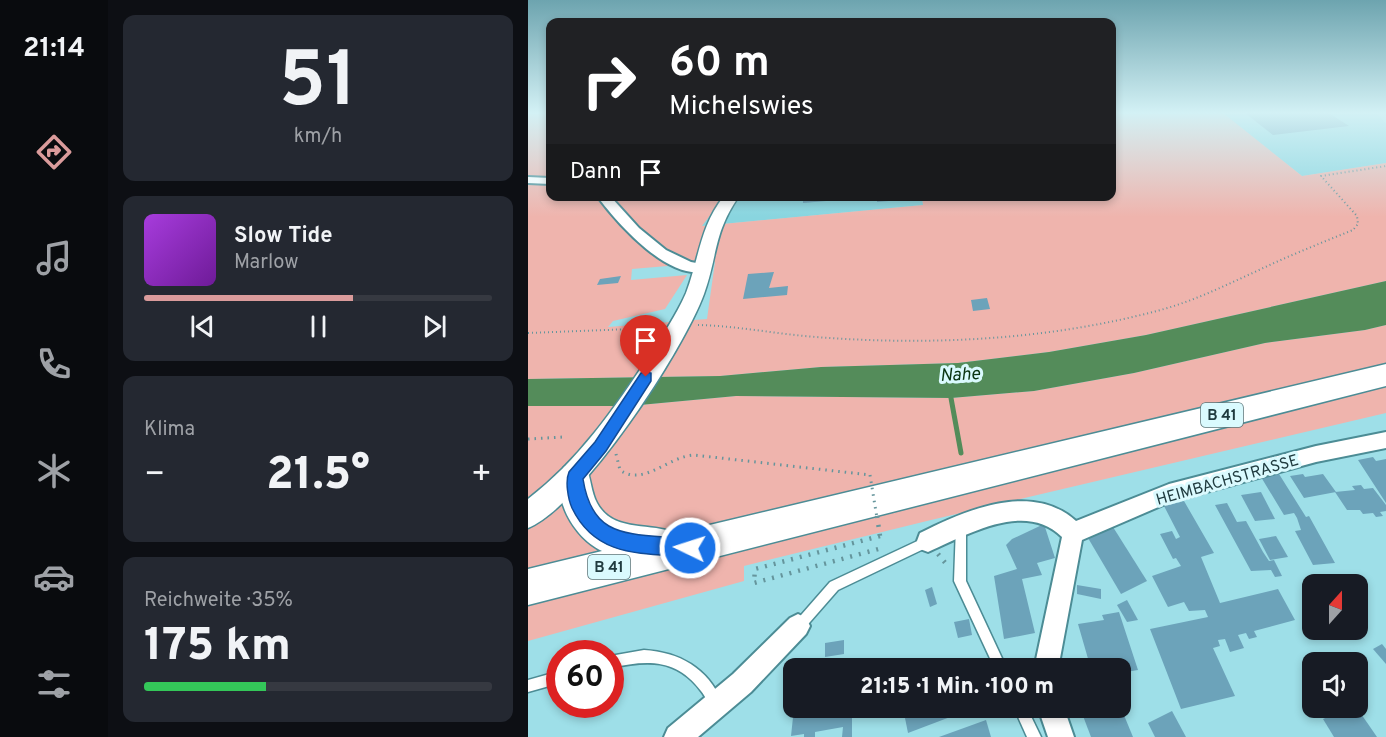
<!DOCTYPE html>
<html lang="de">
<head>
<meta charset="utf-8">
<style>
  body { margin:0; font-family:Overpass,sans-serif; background:#242831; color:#f1f3f6; height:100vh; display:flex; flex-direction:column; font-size:22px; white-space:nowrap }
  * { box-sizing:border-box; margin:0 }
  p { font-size:20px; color:#9ea1a6 }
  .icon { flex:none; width:33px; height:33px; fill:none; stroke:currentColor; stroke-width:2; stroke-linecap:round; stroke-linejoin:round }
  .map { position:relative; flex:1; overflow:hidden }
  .drawer { display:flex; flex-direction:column; gap:15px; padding:15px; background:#0d0f14; width:420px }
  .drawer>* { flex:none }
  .hud { position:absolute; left:18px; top:18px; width:570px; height:183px; border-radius:12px; box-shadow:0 3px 9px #0003; background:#202124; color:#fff; overflow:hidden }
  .needle { width:39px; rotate:21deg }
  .buttons { position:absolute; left:774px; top:574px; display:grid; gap:12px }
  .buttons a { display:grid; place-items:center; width:66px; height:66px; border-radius:12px; background:#171b24; box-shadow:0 3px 9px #0003; font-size:30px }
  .speed { position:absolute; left:18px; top:640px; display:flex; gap:12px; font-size:30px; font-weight:700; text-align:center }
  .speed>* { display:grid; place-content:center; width:78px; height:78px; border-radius:50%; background:#171b24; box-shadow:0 3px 9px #0003; line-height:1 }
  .speed .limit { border:9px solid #d22; background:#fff; color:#111 }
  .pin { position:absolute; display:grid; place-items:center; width:51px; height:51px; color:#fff; margin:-62px -26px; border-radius:50% 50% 50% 0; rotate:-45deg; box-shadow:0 0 6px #0007 }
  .pin .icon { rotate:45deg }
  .me { position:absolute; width:66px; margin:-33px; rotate:274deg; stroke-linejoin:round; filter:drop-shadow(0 0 4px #0008) }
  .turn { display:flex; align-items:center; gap:21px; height:126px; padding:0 24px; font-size:27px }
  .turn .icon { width:78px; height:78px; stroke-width:2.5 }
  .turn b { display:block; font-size:42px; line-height:51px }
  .then { display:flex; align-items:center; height:57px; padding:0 24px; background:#0003; gap:12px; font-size:22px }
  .big { font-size:45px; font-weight:800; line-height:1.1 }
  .drawer .tile { flex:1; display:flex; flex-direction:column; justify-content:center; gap:9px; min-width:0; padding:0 21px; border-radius:12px; background:#242831 }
  .drawer .dial { align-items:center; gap:0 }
  .dial b { font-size:78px; line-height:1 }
  .song { display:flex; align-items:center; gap:18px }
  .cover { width:72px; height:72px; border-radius:9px; background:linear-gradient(135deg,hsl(280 70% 55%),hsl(280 70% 35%)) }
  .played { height:6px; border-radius:3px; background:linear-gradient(90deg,#da9b9b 60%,#363941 60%) }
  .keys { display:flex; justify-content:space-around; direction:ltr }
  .heat { display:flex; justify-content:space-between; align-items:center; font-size:33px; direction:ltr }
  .charge { height:9px; border-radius:4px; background:linear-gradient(90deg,#34c759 35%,#363941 0) }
  .trip { position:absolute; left:255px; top:658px; width:348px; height:60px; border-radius:12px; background:#171b24; box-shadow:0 3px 9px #0003; font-weight:800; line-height:60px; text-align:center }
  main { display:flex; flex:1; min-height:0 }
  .tabs { display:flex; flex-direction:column; width:108px; justify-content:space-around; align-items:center; background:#090b0e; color:#9ea1a6 }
  .tabs .icon { width:42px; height:42px }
  .tabs .current { color:#da9b9b }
  .tabs b { font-size:27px; color:#f1f3f6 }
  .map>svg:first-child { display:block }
</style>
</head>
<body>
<main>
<nav class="tabs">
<b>21:14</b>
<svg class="icon current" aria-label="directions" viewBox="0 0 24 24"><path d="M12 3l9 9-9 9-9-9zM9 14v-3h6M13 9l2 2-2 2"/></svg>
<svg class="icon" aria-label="music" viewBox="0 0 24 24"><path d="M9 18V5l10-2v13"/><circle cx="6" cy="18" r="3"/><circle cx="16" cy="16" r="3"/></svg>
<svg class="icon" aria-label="phone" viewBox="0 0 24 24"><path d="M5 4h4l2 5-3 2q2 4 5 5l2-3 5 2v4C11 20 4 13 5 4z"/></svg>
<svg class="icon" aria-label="climate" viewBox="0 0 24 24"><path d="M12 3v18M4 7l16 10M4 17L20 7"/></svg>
<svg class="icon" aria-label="car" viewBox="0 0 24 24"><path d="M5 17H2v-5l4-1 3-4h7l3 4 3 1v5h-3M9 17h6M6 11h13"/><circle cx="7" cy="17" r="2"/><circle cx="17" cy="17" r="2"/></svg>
<svg class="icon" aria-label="filters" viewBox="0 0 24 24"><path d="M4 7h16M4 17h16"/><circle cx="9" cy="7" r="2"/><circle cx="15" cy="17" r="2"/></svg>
</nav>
<section class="drawer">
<div class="tile dial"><b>51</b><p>km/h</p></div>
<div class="tile">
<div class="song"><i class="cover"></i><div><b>Slow Tide</b><p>Marlow</p></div></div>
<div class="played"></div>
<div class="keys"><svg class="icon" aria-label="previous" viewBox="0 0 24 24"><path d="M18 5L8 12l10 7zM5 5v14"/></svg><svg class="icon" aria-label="pause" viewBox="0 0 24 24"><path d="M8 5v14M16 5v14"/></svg><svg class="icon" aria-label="next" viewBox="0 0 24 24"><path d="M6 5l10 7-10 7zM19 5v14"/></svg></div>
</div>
<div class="tile"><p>Klima</p>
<div class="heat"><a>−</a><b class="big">21.5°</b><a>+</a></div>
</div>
<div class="tile"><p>Reichweite · 35%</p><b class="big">175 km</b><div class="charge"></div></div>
</section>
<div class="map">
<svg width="858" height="737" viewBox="0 0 858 737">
  <rect width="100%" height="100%" fill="#9edfe8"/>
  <g fill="#89d5df">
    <path d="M849,113L858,124V163L774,176L695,114Z"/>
    <path d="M394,196L395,205L173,226L196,197Z"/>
  </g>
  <g fill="#efb4ad" fill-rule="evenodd">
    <path d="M22,113V196L196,197L174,226L395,205L394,197L584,196V113H695L774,176L858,163V281L618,335L521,352L430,363L293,367L192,376L0,379V114ZM187,262L179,319L80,327L85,321L137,309L159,275L103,280L104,269Z"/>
    <path d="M858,325V413L403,520L216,566V581L0,641V406H101L208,396L423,398L506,391L606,373L737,343L837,330Z"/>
  </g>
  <path fill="#548c5a" d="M858,281V325L837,330L737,343L606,373L506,391L423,398L208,396L101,406H0V379L192,376L293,367L430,363L521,352L618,335Z"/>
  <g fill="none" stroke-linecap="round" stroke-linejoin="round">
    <path stroke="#548c5a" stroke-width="5" d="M423,398L433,453"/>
  </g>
  <g fill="#6ca3ba">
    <path d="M717,113H801L821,126L745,135Z"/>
    <path d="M275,196H333V198L275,203Z"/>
    <path d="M349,196H373V200L349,202Z"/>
    <path d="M246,272L241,288L260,286L259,295L215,299L220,274Z"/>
    <path d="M93,276L90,283L69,285L72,279Z"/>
    <path d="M459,298L462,309L445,311L443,300Z"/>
    <path d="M845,457L848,461L858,459V503L830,460Z"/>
    <path d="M751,474L778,517L781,516L807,563L785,565L767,531L773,530L769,518L766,513L756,515L733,477Z"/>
    <path d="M775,474L777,477L795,474L808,492L776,498L762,476Z"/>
    <path d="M833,485L836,489L845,488L858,505V511L852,512L855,516L848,517L845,513L835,514L832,510H819L807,492L827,490L824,486Z"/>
    <path d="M733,492L747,519L727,521L713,495Z"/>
    <path d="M656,501L686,553L673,557L692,603L750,589L767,620L726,631L729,637L721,639L718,633L710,635L716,648L702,652L697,639L690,640L692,646L685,648L707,696L653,709L622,629L680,617L677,610L661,611L656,602L640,607L624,576L653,566L648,558L645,559L632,534L644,531L648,539L652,537L636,506Z"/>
    <path d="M699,503L709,522L718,521L735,552L741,561L746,560L754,576L747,577L743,570L723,571L687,505Z"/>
    <path d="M516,524L527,558L509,563L514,575L494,579L507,633L476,639L466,576L489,569L478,545L484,539Z"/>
    <path d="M585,527L619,581L593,594L560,538Z"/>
    <path d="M748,536L760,557L742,560L731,539Z"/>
    <path d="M549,585L573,589V599L549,594Z"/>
    <path d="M404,587L409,604L402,607L397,590Z"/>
    <path d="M599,600L610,620L599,622L589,605Z"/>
    <path d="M591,612L610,670L592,673V669H563L550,624L576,620L574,615Z"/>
    <path d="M441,619L444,635L430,638L426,622Z"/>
    <path d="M316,640V654L297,657V643Z"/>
    <path d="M854,644L858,649V664L845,649Z"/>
    <path d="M266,708H324V737H314L315,727L287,732V737H276V734L263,736Z"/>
    <path d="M375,708H437L438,711L380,733Z"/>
    <path d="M552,708H593L605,737H563Z"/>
    <path d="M819,708H829L849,737H806L795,719Z"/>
    <path d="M644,711L658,737H627L620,723Z"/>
    <path d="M458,720L463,737H411L422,733Z"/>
  </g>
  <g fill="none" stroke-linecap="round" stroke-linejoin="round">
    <g stroke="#4c8c95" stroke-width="3">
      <g id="service">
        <path d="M433,521L437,522L438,526V581L479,669H467L426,581L428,526L429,522Z"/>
        <path d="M400,536L404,537L405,541L404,545L310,590L275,630L271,632L267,630L265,626L267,622L302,582Z"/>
        <path d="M116,650C151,652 180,668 194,702L193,707L188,708C180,705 178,697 173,691C148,658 119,660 82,668V656Z"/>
        <path d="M32,671V683L0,692V680Z"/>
        <path d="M486,708H499L513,737H499Z"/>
      </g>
    </g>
    <g stroke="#4c8c95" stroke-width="4">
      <g id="minor">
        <path d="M0,177L22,178V184L0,183Z"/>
        <path d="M69,196H82L111,228L138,250L163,262L179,265V271C141,282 90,224 69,196Z"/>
        <path d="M858,432V448L788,462L642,502L554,540L530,669H506L534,537C497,500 439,535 400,552L392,549L389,541L392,533C438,510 504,481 548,521L641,484L788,446Z"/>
        <path d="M270,614L278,618L282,626L278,634L223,692L170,737H136L140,728L205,674L262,618Z"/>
        <path d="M510,708H536L546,737H520Z"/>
      </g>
    </g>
    <g stroke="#4c8c95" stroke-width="3">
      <path id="tertiary" d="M196,196H211C185,234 190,255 176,294C155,351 55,505 0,528V499C51,460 86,409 121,356C134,336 148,316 158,293C171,259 172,226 196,196Z"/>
    </g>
    <g stroke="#4c8c95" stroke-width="3">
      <path id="primary" d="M858,364V386L0,605V569L74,551C46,538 22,497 36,467L47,462L58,467C63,478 63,492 69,503C85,533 122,522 148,533Z"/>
    </g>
    <g stroke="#65959c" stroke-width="2" stroke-dasharray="1 3" stroke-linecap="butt">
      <path d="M170,325C210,326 248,334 288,337C403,346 524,340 636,309C668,300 698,285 729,271C760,256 793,243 825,230L830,224L829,216L793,176L858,166"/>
      <path d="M0,333L130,328"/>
    </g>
    <g stroke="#65959c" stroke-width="3" stroke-dasharray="1.5 5" stroke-linecap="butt">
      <path d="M0,439L35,437"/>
      <path d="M88,454L92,470C115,487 141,456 166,455L342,475"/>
    </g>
    <g stroke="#65959c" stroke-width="4.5" stroke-dasharray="2 7" stroke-linecap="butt">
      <path d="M352,536L227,569L226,583L354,548"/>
      <path d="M410,554L419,565"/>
    </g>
    <use href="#service" fill="#fff" fill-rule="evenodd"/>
    <use href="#minor" fill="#fff" fill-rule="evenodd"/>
    <use href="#tertiary" fill="#fff" fill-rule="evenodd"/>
    <use href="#primary" fill="#fff" fill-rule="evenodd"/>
    <path stroke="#65959c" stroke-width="3" stroke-dasharray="1.5 5" stroke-linecap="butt" d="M342,475L349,518"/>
    <path stroke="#65959c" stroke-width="4.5" stroke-dasharray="2 7" stroke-linecap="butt" d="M349,516L352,536"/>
  </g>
  <linearGradient id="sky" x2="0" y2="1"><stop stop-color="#6da4af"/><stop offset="0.52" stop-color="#d3f1f5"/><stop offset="1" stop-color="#d3f1f5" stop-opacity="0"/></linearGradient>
  <rect width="858" height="217" fill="url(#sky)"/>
  <path fill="#1a73e8" stroke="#114b97" stroke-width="1.5" d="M118,372L123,373V381L78,451L55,479C63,530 89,534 136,537C147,538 158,537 168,542L171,548L168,554L162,557C114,553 68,558 44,508C40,499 37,481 41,472L67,442L113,373Z"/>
  <g text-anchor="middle" stroke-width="6" stroke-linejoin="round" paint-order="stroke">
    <g fill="#dafafe" stroke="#587478" stroke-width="1.5">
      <rect x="673" y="403" width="42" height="24" rx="4.5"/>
      <rect x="60" y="555" width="42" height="24" rx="4.5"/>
    </g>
    <g font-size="15" font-weight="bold" fill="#203b3f">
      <text x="694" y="420">B 41</text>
      <text x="81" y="572">B 41</text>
    </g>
    <g font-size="16" fill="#203b3f" stroke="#dafafe">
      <text transform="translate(699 479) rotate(-16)" y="6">HEIMBACHSTRASSE</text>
    </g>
    <g font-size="18" font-style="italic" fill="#0b3513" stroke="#dafafe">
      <text transform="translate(432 374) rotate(-3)" y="6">Nahe</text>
    </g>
  </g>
</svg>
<div class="buttons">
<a><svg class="needle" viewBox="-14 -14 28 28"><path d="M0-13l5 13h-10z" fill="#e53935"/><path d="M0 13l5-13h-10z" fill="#9ea1a6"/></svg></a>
<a><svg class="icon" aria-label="sound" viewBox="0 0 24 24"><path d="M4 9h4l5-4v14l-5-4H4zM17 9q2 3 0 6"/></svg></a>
</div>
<div class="speed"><div class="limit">60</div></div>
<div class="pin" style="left:118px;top:377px;background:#d93025"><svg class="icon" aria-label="arrive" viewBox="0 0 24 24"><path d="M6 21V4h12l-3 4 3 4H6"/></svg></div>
<svg class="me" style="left:162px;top:548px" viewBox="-20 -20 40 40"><circle r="17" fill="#1a73e8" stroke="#fff" stroke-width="3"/><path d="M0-11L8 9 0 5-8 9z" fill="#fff"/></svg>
<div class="trip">21:15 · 1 Min. · 100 m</div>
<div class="hud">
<div class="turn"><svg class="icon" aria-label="right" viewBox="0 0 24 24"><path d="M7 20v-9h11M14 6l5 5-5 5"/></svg><div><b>60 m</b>Michelswies</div></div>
<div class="then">Dann<svg class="icon" aria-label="arrive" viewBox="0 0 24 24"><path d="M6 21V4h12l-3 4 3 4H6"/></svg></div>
</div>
</div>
</main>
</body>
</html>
